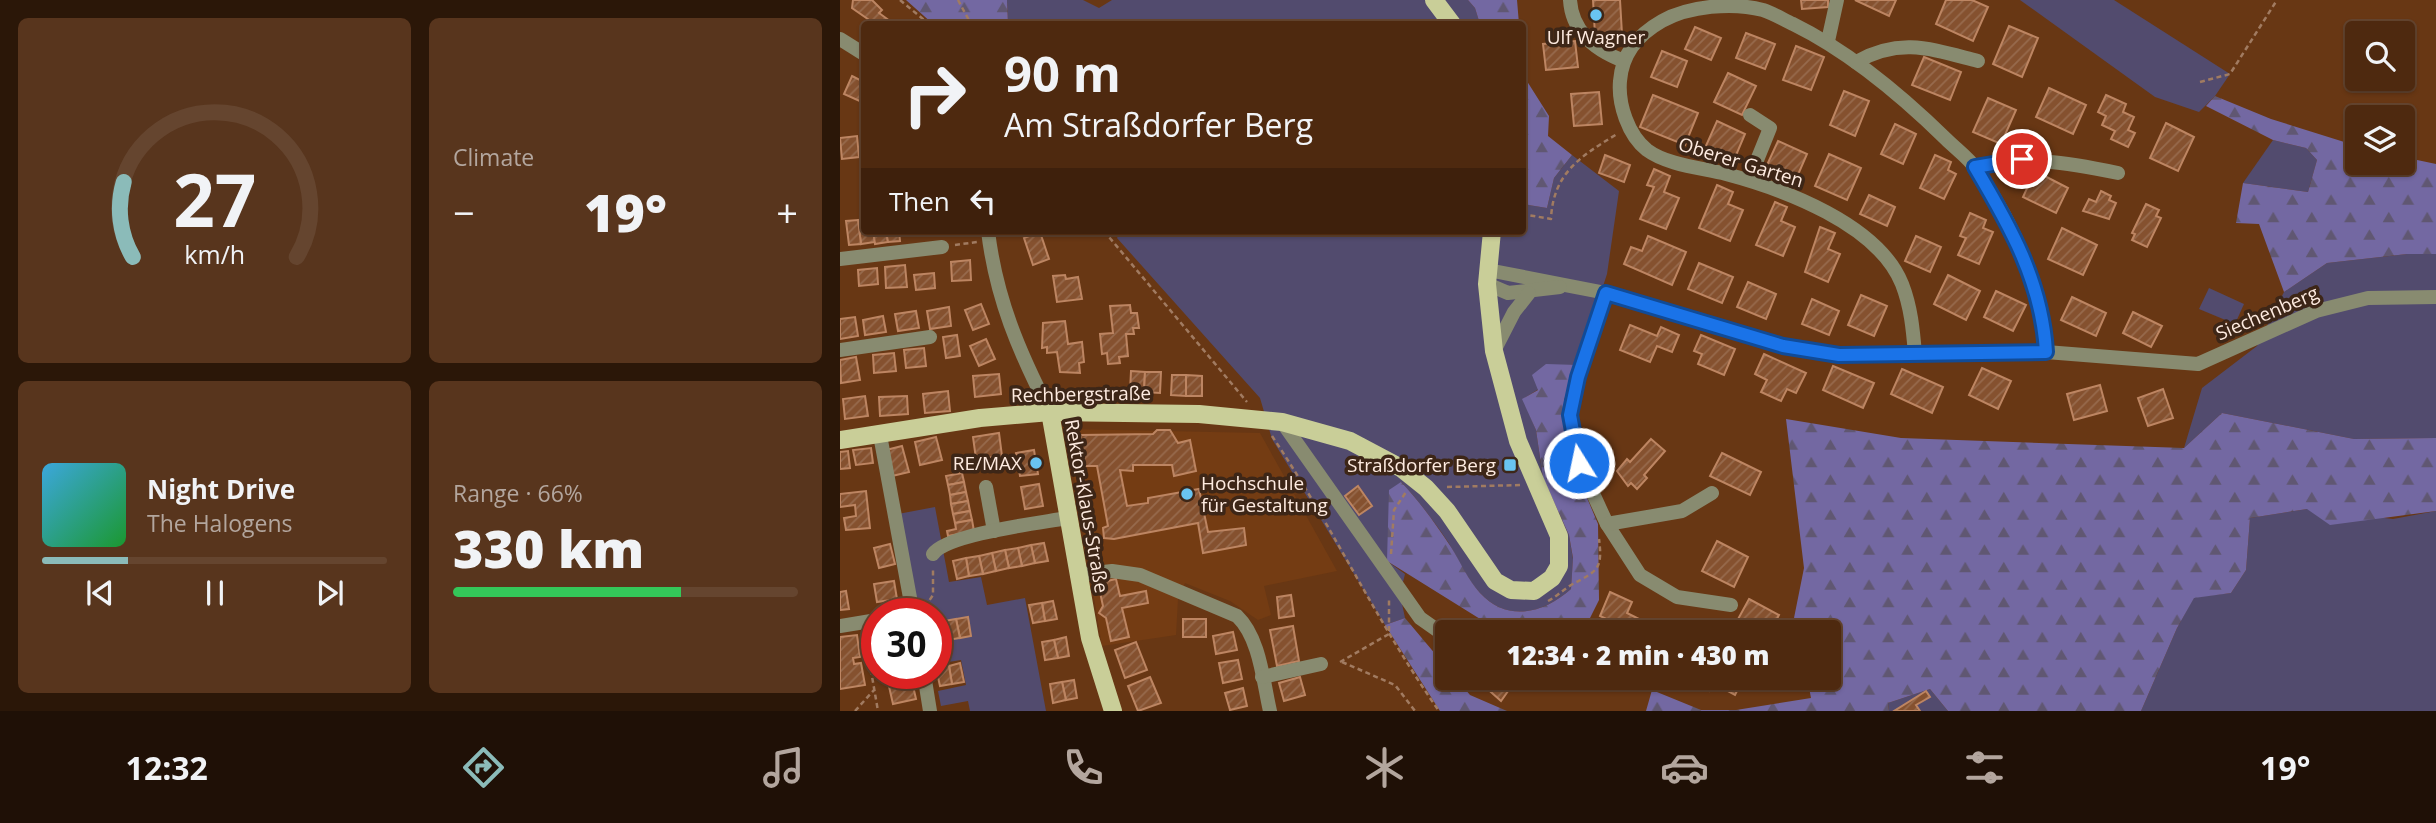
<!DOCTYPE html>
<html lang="en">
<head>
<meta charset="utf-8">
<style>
  body { margin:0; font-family:"Open Sans",sans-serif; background:#58351d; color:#f1f3f6; height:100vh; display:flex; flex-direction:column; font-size:26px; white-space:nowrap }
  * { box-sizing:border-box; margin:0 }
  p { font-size:23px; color:#b3a69e }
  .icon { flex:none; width:38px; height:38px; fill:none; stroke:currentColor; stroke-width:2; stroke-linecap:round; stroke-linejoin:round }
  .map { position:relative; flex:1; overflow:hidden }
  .sheet { display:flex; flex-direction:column; gap:18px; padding:18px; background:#2b1708; width:840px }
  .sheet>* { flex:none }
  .guide { position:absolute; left:21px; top:21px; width:665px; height:214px; border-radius:7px; box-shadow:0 2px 5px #0004,0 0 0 2px #65452f; background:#4e290f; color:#f1f3f6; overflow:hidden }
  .controls { position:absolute; left:1505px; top:21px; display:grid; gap:14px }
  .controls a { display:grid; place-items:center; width:70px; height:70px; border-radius:7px; background:#4e290f; box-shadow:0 2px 5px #0004,0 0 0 2px #65452f; font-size:35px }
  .speed { position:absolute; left:21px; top:598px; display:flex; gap:14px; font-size:35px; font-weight:700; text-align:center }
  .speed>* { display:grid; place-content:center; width:91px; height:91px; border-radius:50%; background:#4e290f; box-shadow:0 2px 5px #0004,0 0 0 2px #65452f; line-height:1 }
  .speed .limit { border:10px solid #d22; background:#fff; color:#111 }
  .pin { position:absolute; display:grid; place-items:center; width:60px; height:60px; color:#fff; margin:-30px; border:4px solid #fff; border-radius:50%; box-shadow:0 2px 7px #0007 }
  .me { position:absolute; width:77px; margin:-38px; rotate:350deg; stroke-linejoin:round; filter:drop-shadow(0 0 5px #0008) }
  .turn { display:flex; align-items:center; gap:24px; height:147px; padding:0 28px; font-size:32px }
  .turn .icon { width:91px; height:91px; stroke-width:2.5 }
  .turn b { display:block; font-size:49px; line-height:60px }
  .then { display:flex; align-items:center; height:66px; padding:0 28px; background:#0003; gap:14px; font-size:26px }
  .big { font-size:52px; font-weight:800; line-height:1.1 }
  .sheet .tile { flex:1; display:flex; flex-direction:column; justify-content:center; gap:10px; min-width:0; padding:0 24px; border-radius:10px; background:#58351d }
  .sheet .dial { align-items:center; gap:0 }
  .dial svg { height:182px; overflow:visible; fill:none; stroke:#65452f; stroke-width:7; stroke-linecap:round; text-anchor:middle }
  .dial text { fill:#f1f3f6; stroke:none }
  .song { display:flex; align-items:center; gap:21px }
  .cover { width:84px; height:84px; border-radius:10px; background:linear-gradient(135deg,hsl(200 70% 55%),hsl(130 70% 35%)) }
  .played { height:7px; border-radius:4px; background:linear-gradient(90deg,#8bbbb9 25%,#65452f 25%) }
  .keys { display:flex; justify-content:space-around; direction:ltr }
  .heat { display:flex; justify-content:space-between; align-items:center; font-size:38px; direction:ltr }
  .charge { height:10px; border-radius:5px; background:linear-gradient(90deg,#34c759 66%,#65452f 0) }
  .sheet .tiles { flex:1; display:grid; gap:18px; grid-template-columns:repeat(2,1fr) }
  .trip { position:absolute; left:595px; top:620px; width:406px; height:70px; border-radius:7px; background:#4e290f; box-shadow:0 2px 5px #0004,0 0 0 2px #65452f; font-weight:800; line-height:70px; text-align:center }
  .tabs { display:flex; height:112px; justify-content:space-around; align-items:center; background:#1f1006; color:#b3a69e }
  .tabs .icon { width:49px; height:49px }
  .tabs .current { color:#8bbbb9 }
  .tabs b { font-size:32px; color:#f1f3f6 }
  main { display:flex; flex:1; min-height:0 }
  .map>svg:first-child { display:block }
</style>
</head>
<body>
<main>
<section class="sheet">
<div class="tiles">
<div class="tile dial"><svg viewBox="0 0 100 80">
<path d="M14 69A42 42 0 1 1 86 69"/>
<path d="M14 69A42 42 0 0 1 10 36" stroke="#8bbbb9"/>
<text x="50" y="56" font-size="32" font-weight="700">27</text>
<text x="50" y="72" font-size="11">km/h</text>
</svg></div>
<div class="tile"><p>Climate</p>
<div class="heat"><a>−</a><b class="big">19°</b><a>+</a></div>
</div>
<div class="tile">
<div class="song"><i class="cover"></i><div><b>Night Drive</b><p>The Halogens</p></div></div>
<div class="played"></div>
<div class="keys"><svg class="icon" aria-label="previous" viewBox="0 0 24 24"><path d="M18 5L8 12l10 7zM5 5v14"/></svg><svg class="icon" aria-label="pause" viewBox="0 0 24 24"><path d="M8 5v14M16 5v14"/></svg><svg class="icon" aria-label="next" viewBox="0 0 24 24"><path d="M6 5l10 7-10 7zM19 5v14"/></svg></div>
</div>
<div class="tile"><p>Range · 66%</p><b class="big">330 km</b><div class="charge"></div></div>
</div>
</section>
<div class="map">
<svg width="1596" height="711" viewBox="0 0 1596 711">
  <defs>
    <pattern id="forest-firs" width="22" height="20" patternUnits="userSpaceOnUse" patternTransform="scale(1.75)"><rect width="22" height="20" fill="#7368a2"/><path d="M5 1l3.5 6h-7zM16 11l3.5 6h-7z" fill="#605772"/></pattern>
    <pattern id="building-hatch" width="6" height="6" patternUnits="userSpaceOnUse" patternTransform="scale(1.75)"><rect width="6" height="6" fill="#85512f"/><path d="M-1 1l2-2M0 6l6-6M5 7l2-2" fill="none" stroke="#976a4d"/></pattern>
  </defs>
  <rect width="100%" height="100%" fill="#683714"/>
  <path fill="#743c13" d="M226,429L420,433L497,571L424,586L431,615L418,620L390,601L345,583L338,599L336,635L262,646Z"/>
  <g fill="#524b6e">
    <path d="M167,0H243L259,8L272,0H628L635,8L640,24H168Z"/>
    <path d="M1180,0H1274L1390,74L1375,96L1359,112L1315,97Z"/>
    <path d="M1433,140L1466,148L1477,160L1468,192L1403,183Z"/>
    <path d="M732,155L779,191L767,274L737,365L683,399L696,430L703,478L729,535L733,559L731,589C704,613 668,623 640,593C627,579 618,558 608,542C593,520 579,501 561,482L547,561L565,574L560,594L565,618L545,625L432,439L420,398L277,238L281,231H682L683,204L707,208L714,178Z"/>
    <path d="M1567,254H1596V438L1514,439L1382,413L1344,448L1362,388L1417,346L1444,292L1487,263Z"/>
    <path d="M1369,288L1404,304L1395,324L1359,309Z"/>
    <path d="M95,507L109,582L141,577L147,605L185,598L206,711H130L128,701L101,706L98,691L126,685L121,660L96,664V614H76L58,514Z"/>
    <path d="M1467,509L1553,519L1596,511V711H1301L1337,628L1354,597L1391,593L1406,570L1410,518Z"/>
    <path d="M1090,689L1108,711H1049L1048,703Z"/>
  </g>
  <g fill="url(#forest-firs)">
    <path d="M66,0H167L168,24H93Z"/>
    <path d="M628,0H677L679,24H640L635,8Z"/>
    <path d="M682,66L683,75L709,116L708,136L732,155L714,178L707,208L683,204L685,137L682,131Z"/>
    <path d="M1375,96L1431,119L1517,146V163H1563V157L1596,164V254H1567L1487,263L1444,292L1419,224L1396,223L1403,183L1468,192L1477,160L1466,148L1433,140L1366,106Z"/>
    <path d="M706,364L737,365L724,400L732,462L758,524L759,600L746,626L661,632L547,561L549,490L561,482C580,502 595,523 611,547C620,561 628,580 640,593C668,623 704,613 731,589L733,558L729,535L703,478L696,430L682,399L698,390L692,375Z"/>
    <path d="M1382,413L1514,439L1596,438V511L1490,525L1467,509L1410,518L1406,570L1391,593L1354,598L1337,628L1301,711H1108L1090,689L1048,703L1049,711H806L812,690L861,710H896L971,698L967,677H989V632H957L954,618L964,568L946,419L1061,438L1344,448Z"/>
    <path d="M565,618L607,668V677H615L630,695L667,711H600L545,625Z"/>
  </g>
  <g fill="url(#building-hatch)" stroke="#bd8562" stroke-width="2">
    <path d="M13,0H32L42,10L39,13L54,24H35L12,8Z"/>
    <path d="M753,0H780L782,34L755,35Z"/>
    <path d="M961,0H988V7L962,9Z"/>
    <path d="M1015,0H1056L1049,16Z"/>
    <path d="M1106,0H1132L1148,7L1133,41L1096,24Z"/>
    <path d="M1169,26L1198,38L1182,77L1153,64Z"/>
    <path d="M855,27L881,38L871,60L845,49Z"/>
    <path d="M906,33L935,44L925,69L896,58Z"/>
    <path d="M735,41L738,67L706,70L703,44Z"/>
    <path d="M956,46L984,57L971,90L943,80Z"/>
    <path d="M822,51L847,61L837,87L811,77Z"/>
    <path d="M1084,57L1121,72L1110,100L1072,85Z"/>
    <path d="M888,73L916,86L902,115L874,102Z"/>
    <path d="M12,76L24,82V103L4,94Z"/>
    <path d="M1209,88L1246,105L1233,134L1196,117Z"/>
    <path d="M1004,91L1029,101L1015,136L990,125Z"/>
    <path d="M759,92L762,124L734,126L731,94Z"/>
    <path d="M813,95L858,113L845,145L800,127Z"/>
    <path d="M1266,95L1286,104L1283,112L1294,117L1288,130L1295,133L1288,147L1271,139L1275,131L1262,125L1266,116L1258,112Z"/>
    <path d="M1148,98L1176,110L1161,144L1133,132Z"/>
    <path d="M877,121L905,134L894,160L865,148Z"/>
    <path d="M1326,123L1354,137L1338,171L1310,158Z"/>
    <path d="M1055,124L1076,134L1063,164L1041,154Z"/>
    <path d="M17,136L19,157L2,159L0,138Z"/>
    <path d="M938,141L967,154L957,177L927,165Z"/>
    <path d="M989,154L1021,168L1007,200L975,186Z"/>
    <path d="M765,155L790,165L784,182L759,173Z"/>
    <path d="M1095,155L1111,162L1108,170L1116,174L1104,199L1080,188Z"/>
    <path d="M814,169L830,176L824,192L839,198L826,229L800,219L814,187L807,185Z"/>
    <path d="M1195,171L1228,188L1216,213L1183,197Z"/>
    <path d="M877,185L893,192L888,204L903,210L890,241L859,228Z"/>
    <path d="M1261,191L1271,196L1269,200L1276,203L1269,219L1243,211L1249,199L1256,202Z"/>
    <path d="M1029,195L1055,207L1047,226L1020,214Z"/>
    <path d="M935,202L947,207L941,221L955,227L943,256L916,245Z"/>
    <path d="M1306,204L1319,210L1316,216L1321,218L1307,247L1292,240L1295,234L1292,233Z"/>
    <path d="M1130,213L1146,220L1143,228L1153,232L1139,264L1118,255L1126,238L1120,236Z"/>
    <path d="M24,219V231H33L35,242L21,244L18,220Z"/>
    <path d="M18,220L21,244L9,245L6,221Z"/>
    <path d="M980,227L995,233L988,249L1000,254L988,282L965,272Z"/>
    <path d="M1222,228L1257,245L1243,275L1208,259Z"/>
    <path d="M33,231H46L48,242L35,244Z"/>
    <path d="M46,231H59L60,241L48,242Z"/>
    <path d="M200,232L209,259L193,265L184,238Z"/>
    <path d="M808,236L846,252L832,285L784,264L791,247L802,251Z"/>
    <path d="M1076,236L1101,247L1090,272L1065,261Z"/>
    <path d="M130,260L131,280L112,281L111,262Z"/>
    <path d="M859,263L893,277L882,303L848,289Z"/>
    <path d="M65,265L67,287L46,288L45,267Z"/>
    <path d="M37,268L38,284L19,286L18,270Z"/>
    <path d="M94,273L95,288L76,290L74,275Z"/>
    <path d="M225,275L226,279L238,277L242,299L217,302L213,276Z"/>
    <path d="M1108,275L1140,291L1126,320L1094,304Z"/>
    <path d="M908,282L936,294L926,319L897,307Z"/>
    <path d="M1156,291L1186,305L1173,331L1144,317Z"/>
    <path d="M1021,295L1047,306L1034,336L1008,325Z"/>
    <path d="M1232,297L1266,313L1256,336L1221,320Z"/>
    <path d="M972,299L999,311L989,335L962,324Z"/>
    <path d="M141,304L149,324L133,330L125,310Z"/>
    <path d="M290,305L291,313H297L299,328H293L294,334H286L288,356L279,357L280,363L268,364L267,353L262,354L260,334L273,333L270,306Z"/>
    <path d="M109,307L111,326L90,329L87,311Z"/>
    <path d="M76,311L79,328L58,331L55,314Z"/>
    <path d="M1293,312L1322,326L1311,347L1283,333Z"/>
    <path d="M43,316L46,332L25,335L23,320Z"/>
    <path d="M15,317L18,336L0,339V319Z"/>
    <path d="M225,321L228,344L242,342L244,362L239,363L240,373L220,372L217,352L207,353V347L202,348L203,323Z"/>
    <path d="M790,325L817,336L821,327L839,335L832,352L817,346L810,362L780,350Z"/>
    <path d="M117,335L120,356L106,358L103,337Z"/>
    <path d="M861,335L895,349L884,375L858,364L862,354L854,351Z"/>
    <path d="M146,339L155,359L139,366L130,346Z"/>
    <path d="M84,348L86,366L66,368L64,350Z"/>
    <path d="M54,353L56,371L34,373L33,355Z"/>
    <path d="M924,354L966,373L956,393L947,389L941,401L921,392L927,380L915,374Z"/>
    <path d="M16,357L20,380L1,383L0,360Z"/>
    <path d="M993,366L1034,383L1023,408L983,390Z"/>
    <path d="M1142,368L1171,381L1158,409L1129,395Z"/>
    <path d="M1062,369L1103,387L1092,413L1051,394Z"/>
    <path d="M291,371L305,372L304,392H290Z"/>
    <path d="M305,372H321L320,393L304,392Z"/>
    <path d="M159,374L161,394L135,397L133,376Z"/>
    <path d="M332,375H346V396L331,395Z"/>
    <path d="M346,375L362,376V396H346Z"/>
    <path d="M1260,385L1267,411L1234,420L1227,394Z"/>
    <path d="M1323,389L1333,418L1308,426L1298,398Z"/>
    <path d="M108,391L110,411L85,413L83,394Z"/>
    <path d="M25,396L28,416L5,419L3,399Z"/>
    <path d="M67,396L68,414L40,416L39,397Z"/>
    <path d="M317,430H330L338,443L350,440L356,471L334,476L332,465H293V471L280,470L287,506L308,503V498L359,489L368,532L404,528L406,545L363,553L358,523L274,539L264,538L263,528L268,526L257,466H240L241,435L313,434Z"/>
    <path d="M159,433L162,456L136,459L133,437Z"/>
    <path d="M96,437L102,460L80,465L75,442Z"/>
    <path d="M811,439L825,451L804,475L807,478L797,489L791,483L788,486L777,471L787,459L790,462Z"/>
    <path d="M62,446L69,472L52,476L46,450Z"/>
    <path d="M31,448L33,463L16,465L13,450Z"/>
    <path d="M194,450L198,474L180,476L176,453Z"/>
    <path d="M8,451L10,468L0,469V452Z"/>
    <path d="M882,453L921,472L910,495L870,476Z"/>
    <path d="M122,473L124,482L108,485L106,476Z"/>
    <path d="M124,482L126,492L110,495L108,485Z"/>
    <path d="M199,484L203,506L185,509L181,487Z"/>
    <path d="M518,486L532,506L519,515L505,496Z"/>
    <path d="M26,491L30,528L6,530L4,518L16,516L15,505L0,507V494Z"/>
    <path d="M126,492L128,501L111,504L110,495Z"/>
    <path d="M128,501L130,511L113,514L111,504Z"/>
    <path d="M130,511L132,520L115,523L113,514Z"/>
    <path d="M132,520L134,531L108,536L107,531L116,529L115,523Z"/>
    <path d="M877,541L908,557L894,587L862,571Z"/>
    <path d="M204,543L208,561L195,563L191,545Z"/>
    <path d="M50,544L55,564L39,568L34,548Z"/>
    <path d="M191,545L195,563L182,566L178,548Z"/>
    <path d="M178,548L182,566L169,568L165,550Z"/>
    <path d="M165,550L169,568L156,571L152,553Z"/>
    <path d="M152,553L156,571L143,574L139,556Z"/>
    <path d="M139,556L143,574L129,576L126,558Z"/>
    <path d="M126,558L129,576L117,579L113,561Z"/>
    <path d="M276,579L280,596L306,591L308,603L282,608L289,637L271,641L266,618L259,613L263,606L258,583Z"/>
    <path d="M54,581L57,599L37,602L34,584Z"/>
    <path d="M6,591L9,609L0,610V592Z"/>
    <path d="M770,592L792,602L787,613L803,621L798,632H768L773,622L760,616Z"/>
    <path d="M451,595L454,616L439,618L437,597Z"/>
    <path d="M909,599L939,615L930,632H891Z"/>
    <path d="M213,601L217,619L205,621L202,603Z"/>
    <path d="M202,603L205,621L193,623L189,605Z"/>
    <path d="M128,617L131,636L120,638L116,619Z"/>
    <path d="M116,619L120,638L107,640L104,621Z"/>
    <rect x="343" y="619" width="23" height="18"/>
    <path d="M453,626L459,661L437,666L430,630Z"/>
    <path d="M393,632L397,650L376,654L373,636Z"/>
    <path d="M17,635L20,657L13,658L14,664L21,663L25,685L0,689V637Z"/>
    <path d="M226,637L229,656L218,658L214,640Z"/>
    <path d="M214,640L218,658L205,660L202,642Z"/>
    <path d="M296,642L307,670L285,678L275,650Z"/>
    <path d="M398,660L402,679L383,683L379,663Z"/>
    <path d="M120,663L124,682L112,684L109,666Z"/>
    <path d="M109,666L112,684L100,686L96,668Z"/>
    <path d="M71,677L76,699L53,704L48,682Z"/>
    <path d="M310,677L321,703L298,711L288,686Z"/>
    <path d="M460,677L465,695L444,701L439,683Z"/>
    <path d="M647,677H678L661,701L642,684Z"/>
    <path d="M857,677H904L895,695L873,683L869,691L854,683Z"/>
    <path d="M234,680L237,698L226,700L222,682Z"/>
    <path d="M222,682L226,700L213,703L210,684Z"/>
    <path d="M403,688L407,706L390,710L385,693Z"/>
    <path d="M1086,691L1090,697L1076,705L1080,711H1054Z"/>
  </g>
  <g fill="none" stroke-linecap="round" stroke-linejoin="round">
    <g stroke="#a17b61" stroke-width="2.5" stroke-dasharray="5 3.5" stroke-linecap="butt">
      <path d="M60,0L89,24"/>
      <path d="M118,0L131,24"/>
      <path d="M1360,82L1390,74L1437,0"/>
      <path d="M682,214L711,219C713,173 741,156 777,134"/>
      <path d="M264,231L407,402"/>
      <path d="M115,245L137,242"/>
      <path d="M432,436C492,525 537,623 599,711"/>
      <path d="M607,487L681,485"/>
      <path d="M551,554L554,510L566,492"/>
      <path d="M708,601C716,597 723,590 731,585C757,571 763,570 759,539"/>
      <path d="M85,607L93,595V568"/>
      <path d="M25,636L38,711"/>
      <path d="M500,662L549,634V599"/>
      <path d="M502,662L555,685L575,711"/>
      <path d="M15,711L34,690"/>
    </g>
    <g stroke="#888b70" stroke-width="14">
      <path d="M730,0C732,32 755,50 784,61"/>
      <path d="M0,39L24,54"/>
      <path d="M988,41L997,0"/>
      <path d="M1016,62C1061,37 1091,49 1138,61"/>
      <path d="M1135,167C1195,157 1220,161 1278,173"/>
      <path d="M909,180L930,128L910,115"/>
      <path d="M148,231C156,298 179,352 210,412"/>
      <path d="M0,259L102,247"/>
      <path d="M648,270L766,293L942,346L999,355L1206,352L1358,364L1476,311L1528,298L1596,297"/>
      <path d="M647,284L668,293L720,287"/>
      <path d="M766,293L739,377L730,415L739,463L767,524L800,575L837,597L891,605"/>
      <path d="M0,350L90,337"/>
      <path d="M654,351L674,312L689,293"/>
      <path d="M1075,354C1073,330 1071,307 1062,284C1038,224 943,189 886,174C862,168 827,165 807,150C788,135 778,104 780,81C782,53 799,34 822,21C849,6 892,2 923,10C933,13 944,20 953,24C1010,52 1060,94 1106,139C1116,149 1129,158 1137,170C1174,225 1202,286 1206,352"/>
      <path d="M442,422L580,618L607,637"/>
      <path d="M40,435L73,614"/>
      <path d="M146,487L154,531"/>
      <path d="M767,524L842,511L872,493"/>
      <path d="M93,554C107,534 200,523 227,518"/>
      <path d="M237,575L272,571L300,575L397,616C420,638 423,681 430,711"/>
      <path d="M0,626L37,620"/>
      <path d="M84,674L90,711"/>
      <path d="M422,677L481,664"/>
    </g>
    <g stroke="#c9ce98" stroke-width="18">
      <path d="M594,0L612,24"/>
      <path d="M210,412L250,638L273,711"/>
      <path d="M0,440L140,418L210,412L359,414L442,422L510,441L561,468L586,488L607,511L655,581L671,590L694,591L712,578L719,566V536L678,441L654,351L647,284L652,231"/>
    </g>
  </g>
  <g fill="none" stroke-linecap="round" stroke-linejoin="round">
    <g stroke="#114b97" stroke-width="18">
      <path id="route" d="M739,463L730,415L738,377L766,293L943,346L999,355L1206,352C1202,282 1170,226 1135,167L1182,159"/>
    </g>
    <use href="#route" stroke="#1a73e8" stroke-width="12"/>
  </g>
  <g fill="#69c4f1" stroke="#3d2617" stroke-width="2.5">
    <circle cx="756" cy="15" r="7"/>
    <circle cx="196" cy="463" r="7"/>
    <rect x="663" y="458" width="14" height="14" rx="3.5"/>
    <circle cx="347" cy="494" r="7"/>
  </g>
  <g text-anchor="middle" stroke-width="7" stroke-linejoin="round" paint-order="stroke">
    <g font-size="19" fill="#feebe0" stroke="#3d2617" text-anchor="end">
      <text x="756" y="44" text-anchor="middle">Ulf Wagner</text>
      <text x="182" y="470">RE/MAX</text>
      <text x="656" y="472">Straßdorfer Berg</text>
      <text x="361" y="490" text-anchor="start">Hochschule<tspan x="361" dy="22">für Gestaltung</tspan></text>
    </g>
    <g font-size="19" fill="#feebe0" stroke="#3d2617">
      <text transform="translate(901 162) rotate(17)" y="7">Oberer Garten</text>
      <text transform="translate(1427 313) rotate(-23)" y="7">Siechenberg</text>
      <text transform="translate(241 394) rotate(-1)" y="7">Rechbergstraße</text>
      <text transform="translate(247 506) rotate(80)" y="7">Rektor-Klaus-Straße</text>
    </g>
  </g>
</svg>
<div class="controls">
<a><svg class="icon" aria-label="search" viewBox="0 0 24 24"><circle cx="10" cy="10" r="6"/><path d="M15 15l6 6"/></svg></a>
<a><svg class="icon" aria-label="layers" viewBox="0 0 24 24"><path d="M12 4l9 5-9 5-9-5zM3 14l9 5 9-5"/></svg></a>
</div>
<div class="speed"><div class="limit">30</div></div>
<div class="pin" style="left:1182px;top:159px;background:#d93025"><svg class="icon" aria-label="arrive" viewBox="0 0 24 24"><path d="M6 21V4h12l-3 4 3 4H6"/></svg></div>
<svg class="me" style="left:739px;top:463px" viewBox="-20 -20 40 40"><circle r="17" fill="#1a73e8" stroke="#fff" stroke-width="3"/><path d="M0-11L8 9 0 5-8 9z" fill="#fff"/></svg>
<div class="trip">12:34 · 2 min · 430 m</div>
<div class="guide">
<div class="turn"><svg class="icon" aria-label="right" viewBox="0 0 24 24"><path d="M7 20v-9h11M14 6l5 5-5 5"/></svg><div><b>90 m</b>Am Straßdorfer Berg</div></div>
<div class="then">Then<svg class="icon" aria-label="left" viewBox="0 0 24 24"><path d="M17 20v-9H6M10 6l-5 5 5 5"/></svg></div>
</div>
</div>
</main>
<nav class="tabs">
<b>12:32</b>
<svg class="icon current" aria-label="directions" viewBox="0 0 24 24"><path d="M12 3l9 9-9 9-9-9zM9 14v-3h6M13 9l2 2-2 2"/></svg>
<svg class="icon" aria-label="music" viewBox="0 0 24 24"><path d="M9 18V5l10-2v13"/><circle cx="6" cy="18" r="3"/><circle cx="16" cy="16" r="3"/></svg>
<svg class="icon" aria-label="phone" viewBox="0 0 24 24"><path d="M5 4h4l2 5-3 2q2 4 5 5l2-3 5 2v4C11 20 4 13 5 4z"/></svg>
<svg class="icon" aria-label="climate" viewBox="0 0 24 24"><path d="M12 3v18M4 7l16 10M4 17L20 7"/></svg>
<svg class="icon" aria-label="car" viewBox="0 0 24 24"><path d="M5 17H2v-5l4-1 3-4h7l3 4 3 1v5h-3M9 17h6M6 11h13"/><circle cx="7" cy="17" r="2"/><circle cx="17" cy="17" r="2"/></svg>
<svg class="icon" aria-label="filters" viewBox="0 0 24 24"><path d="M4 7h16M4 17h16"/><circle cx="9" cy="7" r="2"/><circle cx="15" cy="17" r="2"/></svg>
<b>19°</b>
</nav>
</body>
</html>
